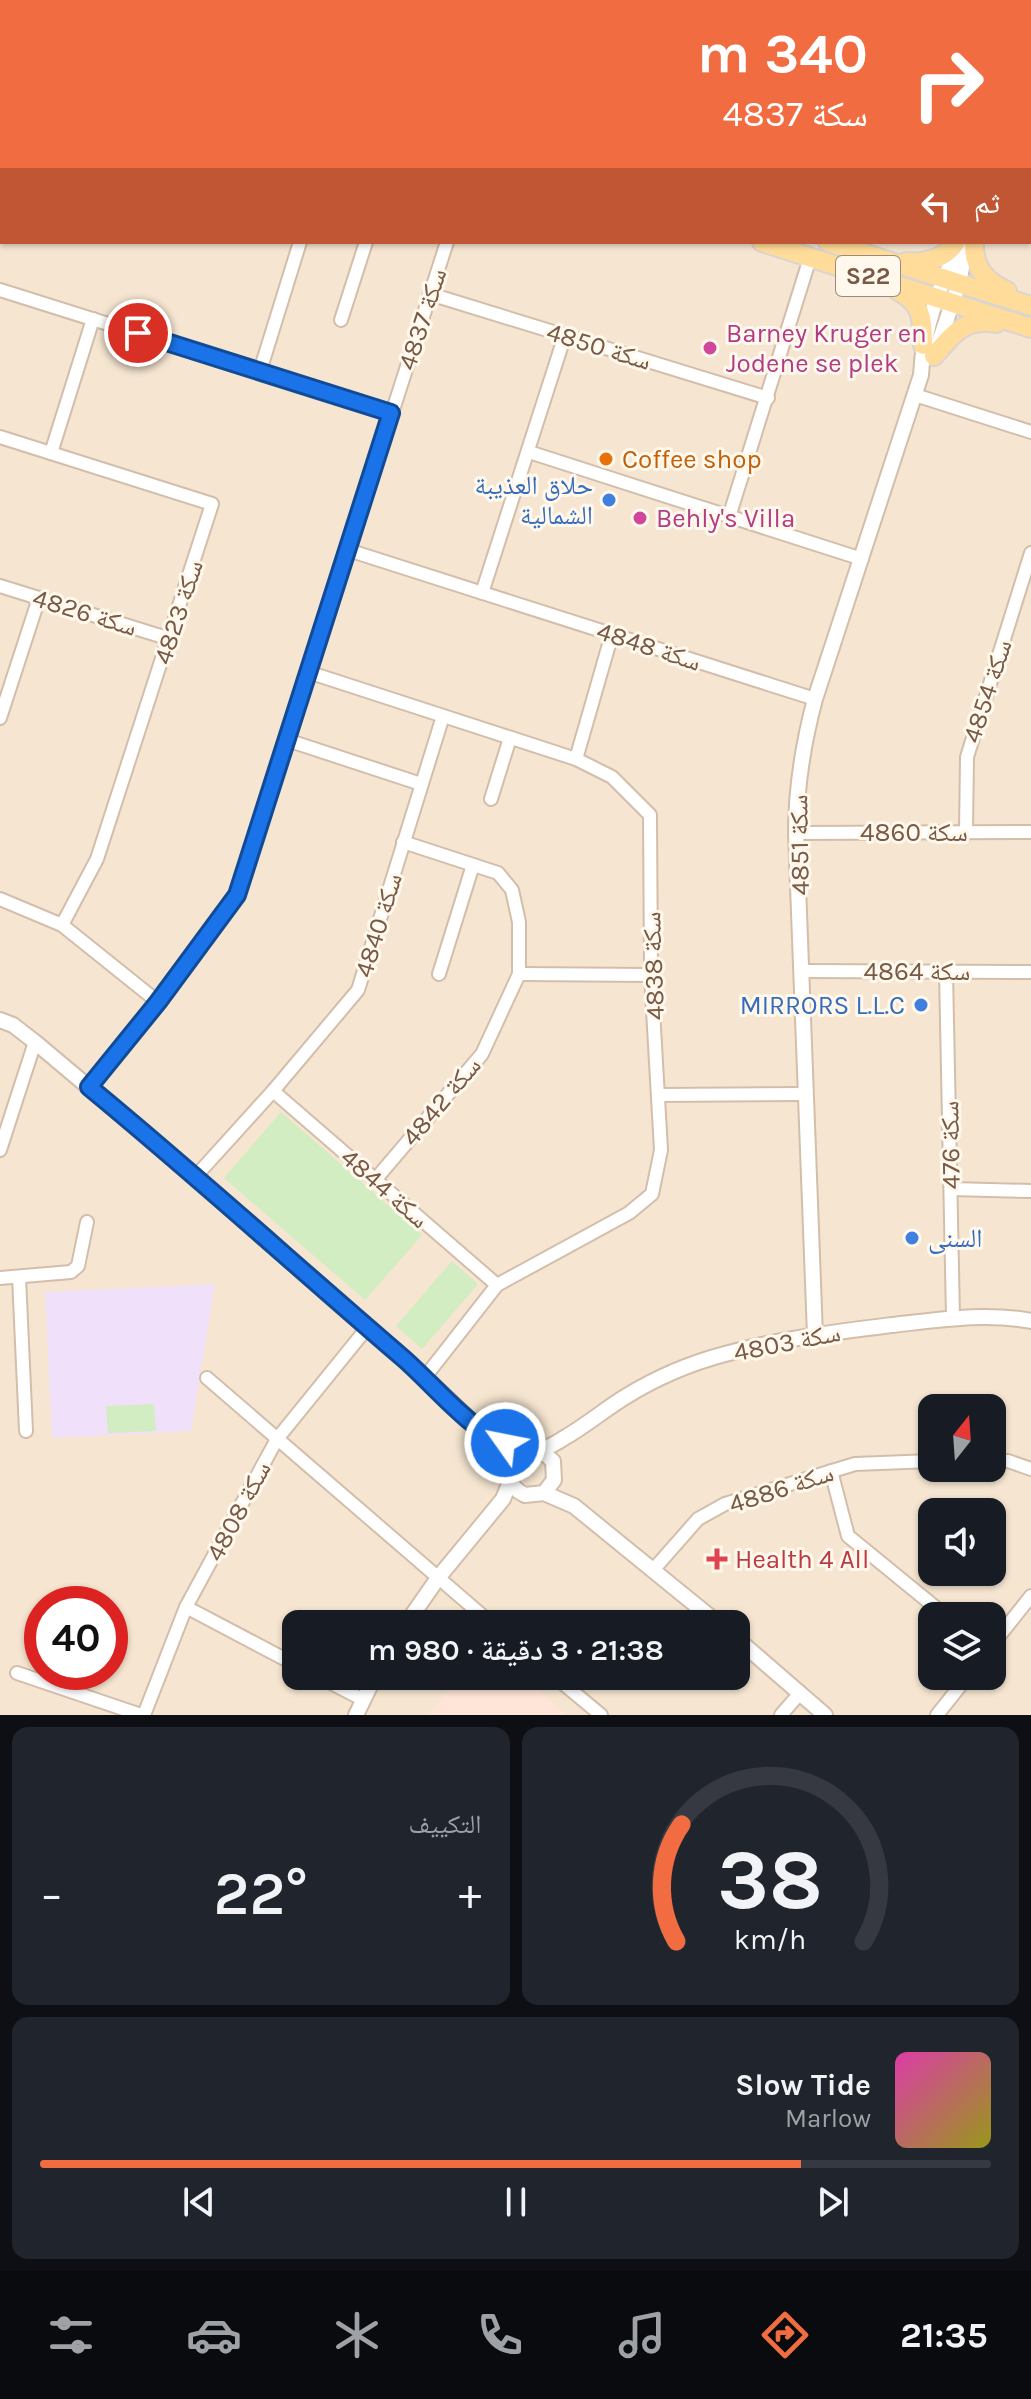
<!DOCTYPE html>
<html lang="ar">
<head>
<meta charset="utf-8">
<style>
  body { margin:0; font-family:Karla,"Noto Naskh Arabic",sans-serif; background:#20242c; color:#f1f3f6; direction:rtl; height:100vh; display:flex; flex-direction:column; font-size:30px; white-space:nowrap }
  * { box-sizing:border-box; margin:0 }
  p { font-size:26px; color:#9ea1a6 }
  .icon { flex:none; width:44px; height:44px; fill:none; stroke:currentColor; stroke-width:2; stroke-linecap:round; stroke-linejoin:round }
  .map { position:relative; height:1715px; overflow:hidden; direction:ltr }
  .drawer { display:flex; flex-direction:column; gap:12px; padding:12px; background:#0d0f14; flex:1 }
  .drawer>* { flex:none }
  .hud { position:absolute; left:0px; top:0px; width:1032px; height:244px; box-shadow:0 2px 6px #0004; direction:rtl; background:#f16c40; color:#fff; overflow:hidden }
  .needle { width:52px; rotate:17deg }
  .tools { position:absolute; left:918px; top:1394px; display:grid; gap:16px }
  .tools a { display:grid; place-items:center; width:88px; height:88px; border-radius:16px; background:#171b24; box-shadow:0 2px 6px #0004; font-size:40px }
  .speed { position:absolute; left:24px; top:1586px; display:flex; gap:16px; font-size:40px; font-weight:700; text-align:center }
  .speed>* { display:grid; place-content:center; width:104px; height:104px; border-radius:50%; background:#171b24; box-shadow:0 2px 6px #0004; line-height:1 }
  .speed .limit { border:12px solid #d22; background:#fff; color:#111 }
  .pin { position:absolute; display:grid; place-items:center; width:68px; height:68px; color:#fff; margin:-34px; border:4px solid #fff; border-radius:50%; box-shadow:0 2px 8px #0007 }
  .me { position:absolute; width:88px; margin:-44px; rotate:303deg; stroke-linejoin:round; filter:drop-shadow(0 0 6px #0008) }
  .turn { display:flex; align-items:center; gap:28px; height:168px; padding:0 32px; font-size:36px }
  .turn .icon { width:104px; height:104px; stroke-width:2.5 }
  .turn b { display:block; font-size:56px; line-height:68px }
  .then { display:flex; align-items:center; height:76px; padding:0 32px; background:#0003; gap:16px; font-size:30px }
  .big { font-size:60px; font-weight:600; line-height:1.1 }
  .drawer .card { flex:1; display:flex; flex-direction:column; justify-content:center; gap:12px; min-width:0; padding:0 28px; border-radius:16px; background:#20242c }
  .drawer .dial { align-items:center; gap:0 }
  .dial svg { height:208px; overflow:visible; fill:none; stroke:#363941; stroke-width:7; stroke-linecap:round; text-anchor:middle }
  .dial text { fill:#f1f3f6; stroke:none }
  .song { display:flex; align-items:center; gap:24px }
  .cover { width:96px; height:96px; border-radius:12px; background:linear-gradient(135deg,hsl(320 70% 55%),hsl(60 70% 35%)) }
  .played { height:8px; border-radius:4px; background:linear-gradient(90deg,#f16c40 80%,#363941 80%) }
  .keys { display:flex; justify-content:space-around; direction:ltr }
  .heat { display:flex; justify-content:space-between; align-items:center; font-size:44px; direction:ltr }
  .drawer .tiles { flex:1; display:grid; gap:12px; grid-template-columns:1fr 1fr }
  .card:last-child { grid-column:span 2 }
  .trip { position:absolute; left:282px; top:1610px; width:468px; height:80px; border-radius:16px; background:#171b24; box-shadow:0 2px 6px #0004; font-weight:600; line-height:80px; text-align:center; direction:rtl }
  .dock { display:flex; height:128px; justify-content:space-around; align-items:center; background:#090b0e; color:#9ea1a6 }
  .dock .icon { width:56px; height:56px }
  .dock .current { color:#f16c40 }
  .dock b { font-size:36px; color:#f1f3f6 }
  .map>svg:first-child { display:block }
</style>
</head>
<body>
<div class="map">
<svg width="1031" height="1715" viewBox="0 0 1031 1715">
  <rect width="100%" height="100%" fill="#fef4e4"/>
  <path fill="#f6e6d1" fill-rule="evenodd" d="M0,0H1031V1715H0ZM2,2H1030V242H2ZM932,1408H992V1468H932ZM932,1512H992V1572H932ZM42,1604H110V1672H42ZM932,1616H992V1676H932ZM296,1624H736V1676H296Z"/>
  <path fill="#ffe4d7" d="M459,1676H525L566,1715H429Z"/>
  <path fill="#f1e0fa" d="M215,1284L191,1431L52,1438L45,1292Z"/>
  <g fill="#d1edc1">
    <path d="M281,1112L422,1235L365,1300L224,1178Z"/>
    <path d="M452,1261L478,1284L422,1349L396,1326Z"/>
    <path d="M154,1404L156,1431L108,1433L106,1406Z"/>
  </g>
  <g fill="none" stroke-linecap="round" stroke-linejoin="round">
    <g stroke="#d2beab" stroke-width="16">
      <g id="minor">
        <path d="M567,0L578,2"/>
        <path d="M660,2V0"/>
        <path d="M0,152L2,153"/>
        <path d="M0,290L391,413"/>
        <path d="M430,294L768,398"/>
        <path d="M341,320L366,242"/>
        <path d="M260,371L300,242"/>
        <path d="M915,395L1031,432"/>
        <path d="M0,437L212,504L97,859L62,925"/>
        <path d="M529,452L862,559"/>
        <path d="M51,453L93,319"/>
        <path d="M729,517L810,258"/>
        <path d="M348,550L815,699"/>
        <path d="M0,586L170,639"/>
        <path d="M482,593L565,335"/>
        <path d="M308,672L576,759L612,777L650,815L651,975L661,1150L652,1194L629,1213L497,1285L425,1377"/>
        <path d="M0,718L39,598"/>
        <path d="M287,740L421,784"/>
        <path d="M576,759L612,634"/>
        <path d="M491,799L510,738"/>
        <path d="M966,832L967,757L1031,553"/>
        <path d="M796,833L1031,832"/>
        <path d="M0,899L62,925L158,1002"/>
        <path d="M803,971L1031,972"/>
        <path d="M946,972L953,1318"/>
        <path d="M439,974L473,865"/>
        <path d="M519,974L651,975"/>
        <path d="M89,1087L158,1002L237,895L447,242"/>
        <path d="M273,1091L497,1285"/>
        <path d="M660,1095L806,1094"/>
        <path d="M0,1150L35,1042"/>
        <path d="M196,1176L273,1091L358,990L443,716"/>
        <path d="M375,1180L482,1054L519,974V922L512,890L498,873L403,842"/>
        <path d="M951,1189L1031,1191"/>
        <path d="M19,1277L26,1431"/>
        <path d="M0,1278L71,1272L78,1266L87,1222"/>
        <path d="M207,1378L492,1624"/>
        <path d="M992,1461H1008L1031,1469"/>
        <path d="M831,1471L848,1536L946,1616"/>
        <path d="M654,1569L698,1519L725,1504L855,1464L932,1461"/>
        <path d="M186,1607L296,1665"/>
        <path d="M992,1645L1031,1596"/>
        <path d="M17,1673L141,1715"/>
        <path d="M317,1676L362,1699"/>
        <path d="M554,1676L601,1715"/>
        <path d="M144,1715L186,1607L277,1439L367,1328"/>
        <path d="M781,1715L800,1693"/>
        <path d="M937,1715L968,1676"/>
      </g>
    </g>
    <g stroke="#d2beab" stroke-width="18">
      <g id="tertiary">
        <path d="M1030,40L1031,37"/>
        <path d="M936,351L959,283L967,242"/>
        <path d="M0,1020L13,1025L35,1042C141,1131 246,1220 350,1312C405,1361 462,1407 510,1462"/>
        <path d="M815,1335L796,833C796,786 803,744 815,699L921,375C923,327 940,284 961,242"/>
        <path d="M540,1450L553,1461L554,1480L544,1493L525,1495C510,1488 501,1470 514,1456C523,1447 532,1451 542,1449C549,1447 558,1442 564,1438C585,1426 604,1410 625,1397C654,1379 691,1363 725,1354C779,1339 836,1332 892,1325C938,1320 985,1312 1031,1321"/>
        <path d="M544,1493L574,1506L719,1624"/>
        <path d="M406,1624L438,1578L503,1499L510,1482"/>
        <path d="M736,1638L825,1715"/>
        <path d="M356,1715L375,1676"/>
      </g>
    </g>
    <g stroke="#dcd4cf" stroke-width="22">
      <g id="primary">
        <path d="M8,0L14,2"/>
        <path d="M71,0L78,2"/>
        <path d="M762,242L1031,328"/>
        <path d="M828,242L1031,306"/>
        <path d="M974,242C973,267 985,281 1007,291"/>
        <path d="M906,262C925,264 946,258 956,242"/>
        <path d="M897,290C923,304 922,317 923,345"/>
        <path d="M934,356C954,333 964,318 997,323"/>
      </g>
    </g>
    <use href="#minor" stroke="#fff" stroke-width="12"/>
    <use href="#tertiary" stroke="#fff" stroke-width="14"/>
    <use href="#primary" stroke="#ffdc9a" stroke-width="18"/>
  </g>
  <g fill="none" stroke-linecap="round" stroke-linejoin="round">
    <g stroke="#114b97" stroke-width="20">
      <path id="route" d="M138,333L391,413L237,895L158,1002L89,1087C196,1175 298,1268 403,1358C433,1384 470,1430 505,1443"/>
    </g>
    <use href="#route" stroke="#1a73e8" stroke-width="14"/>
  </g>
  <g fill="#d1479c" stroke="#fff8ec" stroke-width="3">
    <circle cx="710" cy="348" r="8"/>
    <circle cx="640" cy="518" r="8"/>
  </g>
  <circle fill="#e8710a" stroke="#fff8ec" stroke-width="3" cx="606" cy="459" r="8"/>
  <g fill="#3f7fe0" stroke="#fff8ec" stroke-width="3">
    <circle cx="609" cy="500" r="8"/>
    <circle cx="921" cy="1005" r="8"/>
    <circle cx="912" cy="1238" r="8"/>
  </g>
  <path fill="#e0444e" stroke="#fff8ec" stroke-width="3" d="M713 1547h8v8h8v8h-8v8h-8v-8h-8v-8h8z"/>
  <g text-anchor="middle" stroke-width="6" stroke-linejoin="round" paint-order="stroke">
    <rect fill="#fff8ec" stroke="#a08978" stroke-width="2" x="836" y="256" width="64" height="40" rx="6"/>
    <g font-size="24" font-weight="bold" fill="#785a47">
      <text x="868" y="284">S22</text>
    </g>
    <g font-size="26" fill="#785a47" stroke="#fff8ec">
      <text transform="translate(422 319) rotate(-72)" y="9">سكة 4837</text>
      <text transform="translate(599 346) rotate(17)" y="9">سكة 4850</text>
      <text transform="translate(85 612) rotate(17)" y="9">سكة 4826</text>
      <text transform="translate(178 612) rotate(-72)" y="9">سكة 4823</text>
      <text transform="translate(649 646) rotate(18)" y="9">سكة 4848</text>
      <text transform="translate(987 691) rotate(-72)" y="9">سكة 4854</text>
      <text x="914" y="841">سكة 4860</text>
      <text transform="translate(799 845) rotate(-91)" y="9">سكة 4851</text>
      <text transform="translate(378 925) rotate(-73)" y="9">سكة 4840</text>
      <text transform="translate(653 966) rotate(-92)" y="9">سكة 4838</text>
      <text x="917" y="980">سكة 4864</text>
      <text transform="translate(441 1101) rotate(-50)" y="9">سكة 4842</text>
      <text transform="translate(950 1145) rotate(-91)" y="9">سكة 476</text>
      <text transform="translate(385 1188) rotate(41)" y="9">سكة 4844</text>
      <text transform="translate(787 1342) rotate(-11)" y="9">سكة 4803</text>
      <text transform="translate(781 1488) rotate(-18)" y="9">سكة 4886</text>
      <text transform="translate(238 1511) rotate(-62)" y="9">سكة 4808</text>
    </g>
    <g font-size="26" fill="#b23c85" stroke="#fff8ec" text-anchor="start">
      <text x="726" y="342">Barney Kruger en<tspan x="726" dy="30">Jodene se plek</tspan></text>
      <text x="656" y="527">Behly's Villa</text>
    </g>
    <g font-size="26" fill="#c56008" stroke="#fff8ec" text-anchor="start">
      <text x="622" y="468">Coffee shop</text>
    </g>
    <g font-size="26" fill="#366cbe" stroke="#fff8ec" text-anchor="end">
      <text x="593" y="494">حلاق العذيبة<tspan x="593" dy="30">الشمالية</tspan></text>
      <text x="905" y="1014">MIRRORS L.L.C</text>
      <text x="928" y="1247" text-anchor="start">السنى</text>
    </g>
    <g font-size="26" fill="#be3a42" stroke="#fff8ec" text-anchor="start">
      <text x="735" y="1568">Health 4 All</text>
    </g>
  </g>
</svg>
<div class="tools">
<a><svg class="needle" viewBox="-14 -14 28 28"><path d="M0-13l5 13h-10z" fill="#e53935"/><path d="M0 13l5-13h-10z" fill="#9ea1a6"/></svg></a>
<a><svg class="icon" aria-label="sound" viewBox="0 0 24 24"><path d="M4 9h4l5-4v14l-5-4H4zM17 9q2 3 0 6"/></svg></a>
<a><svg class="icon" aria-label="layers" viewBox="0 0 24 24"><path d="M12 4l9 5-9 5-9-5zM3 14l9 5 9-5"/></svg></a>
</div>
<div class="speed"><div class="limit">40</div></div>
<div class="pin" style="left:138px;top:333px;background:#d93025"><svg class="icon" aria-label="arrive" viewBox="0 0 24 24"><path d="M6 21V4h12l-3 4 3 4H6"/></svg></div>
<svg class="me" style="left:505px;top:1443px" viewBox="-20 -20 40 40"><circle r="17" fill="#1a73e8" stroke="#fff" stroke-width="3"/><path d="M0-11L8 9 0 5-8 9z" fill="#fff"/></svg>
<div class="trip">21:38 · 3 دقيقة · 980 m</div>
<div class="hud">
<div class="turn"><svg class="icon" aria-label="right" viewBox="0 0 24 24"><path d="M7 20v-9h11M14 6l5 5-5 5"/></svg><div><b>340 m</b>سكة 4837</div></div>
<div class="then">ثم<svg class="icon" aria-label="left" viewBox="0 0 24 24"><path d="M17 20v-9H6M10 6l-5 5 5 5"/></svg></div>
</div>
</div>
<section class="drawer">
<div class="tiles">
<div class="card dial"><svg viewBox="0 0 100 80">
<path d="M14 69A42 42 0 1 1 86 69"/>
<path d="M14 69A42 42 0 0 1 16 24" stroke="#f16c40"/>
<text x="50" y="56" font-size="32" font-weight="700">38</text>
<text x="50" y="72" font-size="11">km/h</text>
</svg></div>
<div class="card"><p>التكييف</p>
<div class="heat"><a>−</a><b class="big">22°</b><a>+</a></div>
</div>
<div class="card">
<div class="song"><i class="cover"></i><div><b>Slow Tide</b><p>Marlow</p></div></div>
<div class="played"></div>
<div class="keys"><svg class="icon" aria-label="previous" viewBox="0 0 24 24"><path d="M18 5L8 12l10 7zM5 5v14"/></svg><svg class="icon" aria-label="pause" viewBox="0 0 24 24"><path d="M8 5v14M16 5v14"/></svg><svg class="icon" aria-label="next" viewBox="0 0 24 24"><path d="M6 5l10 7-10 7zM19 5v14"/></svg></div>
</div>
</div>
</section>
<nav class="dock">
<b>21:35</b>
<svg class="icon current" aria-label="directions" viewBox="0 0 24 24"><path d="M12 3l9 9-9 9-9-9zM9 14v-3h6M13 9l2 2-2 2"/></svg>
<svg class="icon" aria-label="music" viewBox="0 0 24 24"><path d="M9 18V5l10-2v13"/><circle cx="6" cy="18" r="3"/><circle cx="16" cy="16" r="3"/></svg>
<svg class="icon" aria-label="phone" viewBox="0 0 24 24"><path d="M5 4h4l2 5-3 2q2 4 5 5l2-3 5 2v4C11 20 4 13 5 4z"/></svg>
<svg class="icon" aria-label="climate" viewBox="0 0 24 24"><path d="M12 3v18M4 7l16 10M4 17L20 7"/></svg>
<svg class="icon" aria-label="car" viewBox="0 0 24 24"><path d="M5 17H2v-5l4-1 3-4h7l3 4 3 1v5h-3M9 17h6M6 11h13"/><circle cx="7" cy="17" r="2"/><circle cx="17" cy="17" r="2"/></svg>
<svg class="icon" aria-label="filters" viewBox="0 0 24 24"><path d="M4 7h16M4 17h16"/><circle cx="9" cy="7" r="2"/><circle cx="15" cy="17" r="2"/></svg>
</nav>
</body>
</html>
